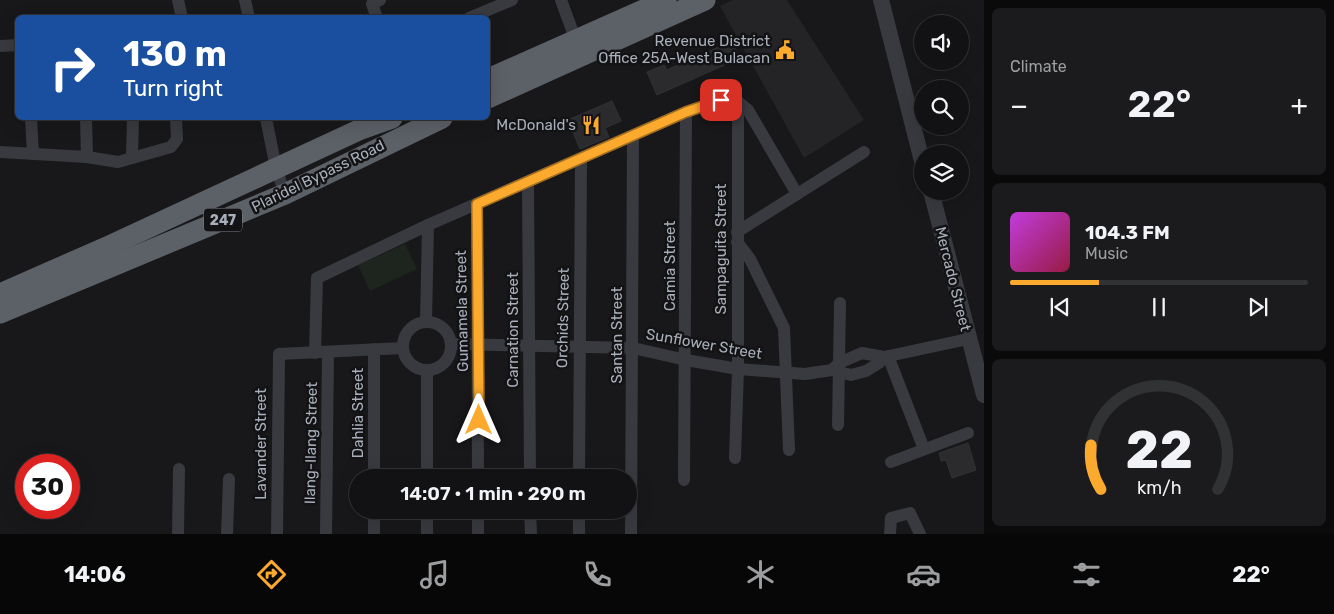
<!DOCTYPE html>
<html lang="en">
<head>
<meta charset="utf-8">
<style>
  body { margin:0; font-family:Rubik,sans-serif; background:#1b1b1d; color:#f1f3f6; height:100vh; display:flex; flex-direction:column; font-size:19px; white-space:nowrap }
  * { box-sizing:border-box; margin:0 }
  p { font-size:16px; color:#9c9ea0 }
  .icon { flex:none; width:28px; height:28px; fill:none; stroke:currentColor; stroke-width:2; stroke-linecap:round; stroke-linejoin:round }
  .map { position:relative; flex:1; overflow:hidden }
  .sheet { display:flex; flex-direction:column; gap:8px; padding:8px; background:#0a0a0b; width:350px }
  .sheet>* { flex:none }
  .hud { position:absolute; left:15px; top:15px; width:475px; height:105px; border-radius:8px; box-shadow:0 5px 20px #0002,0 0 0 1px #313234; background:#1a4fa0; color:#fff; overflow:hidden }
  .tools { position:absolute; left:914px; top:15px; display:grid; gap:10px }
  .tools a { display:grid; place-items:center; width:55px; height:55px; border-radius:50%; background:#121214; box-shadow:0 5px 20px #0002,0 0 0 1px #313234; font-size:25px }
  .speed { position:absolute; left:15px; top:454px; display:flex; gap:10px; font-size:25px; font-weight:700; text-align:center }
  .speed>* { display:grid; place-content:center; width:65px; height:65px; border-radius:50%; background:#121214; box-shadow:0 5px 20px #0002,0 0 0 1px #313234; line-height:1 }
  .speed .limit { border:8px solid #d22; background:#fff; color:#111 }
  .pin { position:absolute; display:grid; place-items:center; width:42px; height:42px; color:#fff; margin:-21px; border-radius:10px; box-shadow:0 2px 8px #0006 }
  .me { position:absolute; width:55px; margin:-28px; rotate:0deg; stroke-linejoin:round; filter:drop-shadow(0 0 4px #0008) }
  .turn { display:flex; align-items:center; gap:18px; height:105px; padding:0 25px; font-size:22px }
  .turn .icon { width:65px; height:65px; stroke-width:2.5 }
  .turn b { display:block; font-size:35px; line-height:42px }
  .big { font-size:38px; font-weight:600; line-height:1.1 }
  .sheet .card { flex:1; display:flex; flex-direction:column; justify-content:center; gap:8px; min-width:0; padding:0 18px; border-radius:8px; background:#1b1b1d }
  .sheet .dial { align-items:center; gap:0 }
  .dial svg { height:130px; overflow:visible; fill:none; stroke:#313234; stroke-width:7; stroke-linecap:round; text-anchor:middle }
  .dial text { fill:#f1f3f6; stroke:none }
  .song { display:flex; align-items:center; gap:15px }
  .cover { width:60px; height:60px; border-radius:8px; background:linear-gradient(135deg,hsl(290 70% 55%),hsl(340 70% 35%)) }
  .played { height:5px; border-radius:2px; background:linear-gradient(90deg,#fcaa2e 30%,#313234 30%) }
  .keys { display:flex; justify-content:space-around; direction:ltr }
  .heat { display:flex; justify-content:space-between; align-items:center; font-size:28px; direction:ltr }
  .trip { position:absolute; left:349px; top:469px; width:288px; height:50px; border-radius:25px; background:#121214; box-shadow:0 5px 20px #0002,0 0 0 1px #313234; font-weight:600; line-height:50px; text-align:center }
  .tab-bar { display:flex; height:80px; justify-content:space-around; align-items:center; background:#070708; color:#9c9ea0 }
  .tab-bar .icon { width:35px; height:35px }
  .tab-bar .selected { color:#fcaa2e }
  .tab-bar b { font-size:22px; color:#f1f3f6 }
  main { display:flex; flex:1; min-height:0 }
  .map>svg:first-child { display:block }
</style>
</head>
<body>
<main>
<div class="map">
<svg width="984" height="534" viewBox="0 0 984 534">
  <rect width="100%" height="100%" fill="#18181a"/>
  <path fill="#242427" d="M733,0H787L864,120L804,158L720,6Z"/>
  <path fill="#1d251e" d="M405,244L417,269L370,291L358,265Z"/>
  <g fill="#2b2b2e" stroke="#313236">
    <path d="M732,41L740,58L657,95L647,72L664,65L667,70Z"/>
    <path d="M612,101L621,121L605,128L609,137L580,149L568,120Z"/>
    <path d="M968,443L976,470L952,478L946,460L941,461L939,453Z"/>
  </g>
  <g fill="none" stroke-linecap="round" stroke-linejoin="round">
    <g stroke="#383a3f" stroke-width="12">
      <path d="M178,0L182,18"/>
      <path d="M245,0L249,18"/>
      <path d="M561,0L576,41"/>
      <path d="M377,18L372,4L380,0"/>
      <path d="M469,18L512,0"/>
      <path d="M0,46L18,45"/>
      <path d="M31,118L33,154"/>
      <path d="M86,118L87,157"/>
      <path d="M266,118L276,168L285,194"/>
      <path d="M0,152L87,157L118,162L171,147L177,139L176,118"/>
      <path d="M132,156L133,118"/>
      <path d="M528,182L530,478"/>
      <path d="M477,204L478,478"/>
      <path d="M737,232L864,152"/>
      <path d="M737,242L750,259L784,328L789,450"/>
      <path d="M426,322L428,225"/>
      <circle cx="427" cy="346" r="24"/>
      <path d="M451,344L633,348L686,360L738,369L805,374L832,370L851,375L866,371L879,363L884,357"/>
      <path d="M315,353L317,278L428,225L686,112L721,100C734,97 739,102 748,110L797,194"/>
      <path d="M888,356L924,449"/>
      <path d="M427,370V478"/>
      <path d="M832,370L839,363L862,353L884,357L968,339"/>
      <path d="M838,425L840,303"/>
      <path d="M735,458L738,369V101"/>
      <path d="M891,462L968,433"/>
      <path d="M374,478V349"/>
      <path d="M579,478L581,159"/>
      <path d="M684,480L686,112"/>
      <path d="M427,510V534"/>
      <path d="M530,510L531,534"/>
      <path d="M579,510V534"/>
      <path d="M178,534L179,469"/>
      <path d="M227,534L229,479"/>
      <path d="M277,534L279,354L403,348"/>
      <path d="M326,534L328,353"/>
      <path d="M374,534V510"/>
      <path d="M478,534V510"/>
      <path d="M631,534L633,136"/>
      <path d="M890,534L891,518L910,513L920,534"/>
    </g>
    <g stroke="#383a3f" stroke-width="16">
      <path d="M881,0L922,161"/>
      <path d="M931,191L984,395"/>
    </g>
    <g stroke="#5c6067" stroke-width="21">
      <path d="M488,79L666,0"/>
      <path d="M488,98L705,0"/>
      <path d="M0,294L109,246L361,129L392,118"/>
      <path d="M0,313L285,194L442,118"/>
    </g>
  </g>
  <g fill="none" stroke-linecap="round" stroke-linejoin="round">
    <g stroke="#a46e1e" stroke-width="12">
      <path id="route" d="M479,420L477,204L686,112L721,100"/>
    </g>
    <use href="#route" stroke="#fcaa2e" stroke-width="9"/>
  </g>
  <defs>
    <g id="civic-bare" transform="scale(1.5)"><path d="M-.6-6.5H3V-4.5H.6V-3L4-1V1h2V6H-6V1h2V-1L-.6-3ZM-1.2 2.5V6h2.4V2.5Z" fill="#fcaa2e" stroke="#131315" stroke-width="2.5" paint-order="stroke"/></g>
    <g id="restaurant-bare" transform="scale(1.5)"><path d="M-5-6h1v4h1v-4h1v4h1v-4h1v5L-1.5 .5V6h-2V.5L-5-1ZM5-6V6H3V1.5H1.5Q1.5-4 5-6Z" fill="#fcaa2e" stroke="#131315" stroke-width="2.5" paint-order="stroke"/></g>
  </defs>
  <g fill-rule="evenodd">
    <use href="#civic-bare" x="785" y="50"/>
    <use href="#restaurant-bare" x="591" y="125"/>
  </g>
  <g text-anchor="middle" stroke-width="5" stroke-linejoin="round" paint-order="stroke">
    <rect fill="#131315" stroke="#7c8088" stroke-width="1" x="204" y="208.5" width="38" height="23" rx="4"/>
    <g font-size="14" font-weight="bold" fill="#a9afba">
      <text x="223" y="225">247</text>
    </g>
    <g font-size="15" fill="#a9afba" stroke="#131315" text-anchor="end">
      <text x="770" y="46">Revenue District<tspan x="770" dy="17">Office 25A-West Bulacan</tspan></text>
      <text x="576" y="130">McDonald's</text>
    </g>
    <g font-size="15" fill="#a9afba" stroke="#131315">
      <text transform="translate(318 176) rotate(-26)" y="5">Plaridel Bypass Road</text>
      <text transform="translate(721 249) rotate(-90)" y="5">Sampaguita Street</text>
      <text transform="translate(670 266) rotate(-90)" y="5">Camia Street</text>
      <text transform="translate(953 279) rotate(76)" y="5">Mercado Street</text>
      <text transform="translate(462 311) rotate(-91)" y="5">Gumamela Street</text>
      <text transform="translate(563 318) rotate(-89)" y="5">Orchids Street</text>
      <text transform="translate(513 330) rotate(-90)" y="5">Carnation Street</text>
      <text transform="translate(617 335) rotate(-90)" y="5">Santan Street</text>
      <text transform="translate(704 344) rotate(10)" y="5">Sunflower Street</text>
      <text transform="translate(358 413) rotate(-90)" y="5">Dahlia Street</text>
      <text transform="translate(311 443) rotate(-89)" y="5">Ilang-Ilang Street</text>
      <text transform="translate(261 444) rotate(-90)" y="5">Lavander Street</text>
    </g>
  </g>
</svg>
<div class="tools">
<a><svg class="icon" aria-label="sound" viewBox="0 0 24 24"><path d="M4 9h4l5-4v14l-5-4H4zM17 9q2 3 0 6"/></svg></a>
<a><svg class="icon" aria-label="search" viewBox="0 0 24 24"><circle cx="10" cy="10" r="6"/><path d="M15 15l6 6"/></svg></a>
<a><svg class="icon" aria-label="layers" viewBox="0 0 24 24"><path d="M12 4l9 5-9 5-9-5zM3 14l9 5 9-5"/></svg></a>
</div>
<div class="speed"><div class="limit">30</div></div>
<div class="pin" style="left:721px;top:100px;background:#d93025"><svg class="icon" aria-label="arrive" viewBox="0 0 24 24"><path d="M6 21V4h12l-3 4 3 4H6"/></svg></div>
<svg class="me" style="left:479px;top:420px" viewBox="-20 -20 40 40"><path d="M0-17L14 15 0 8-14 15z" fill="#fcaa2e" stroke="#fff" stroke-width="4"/></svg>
<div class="trip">14:07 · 1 min · 290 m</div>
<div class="hud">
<div class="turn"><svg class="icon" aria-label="right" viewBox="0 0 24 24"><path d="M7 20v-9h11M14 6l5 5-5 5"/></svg><div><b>130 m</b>Turn right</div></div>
</div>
</div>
<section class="sheet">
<div class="card"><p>Climate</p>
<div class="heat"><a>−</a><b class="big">22°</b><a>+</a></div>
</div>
<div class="card">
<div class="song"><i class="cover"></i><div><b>104.3 FM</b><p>Music</p></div></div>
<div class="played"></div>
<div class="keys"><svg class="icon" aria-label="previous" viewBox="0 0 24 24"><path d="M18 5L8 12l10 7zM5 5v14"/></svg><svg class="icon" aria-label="pause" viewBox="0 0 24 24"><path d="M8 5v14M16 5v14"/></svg><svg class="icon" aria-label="next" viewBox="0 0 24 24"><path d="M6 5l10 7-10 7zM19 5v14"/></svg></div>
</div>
<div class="card dial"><svg viewBox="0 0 100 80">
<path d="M14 69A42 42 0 1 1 86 69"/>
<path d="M14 69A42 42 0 0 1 8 42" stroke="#fcaa2e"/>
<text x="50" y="56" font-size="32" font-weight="700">22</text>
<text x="50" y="72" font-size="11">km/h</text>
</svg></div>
</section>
</main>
<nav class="tab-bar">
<b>14:06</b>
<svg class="icon selected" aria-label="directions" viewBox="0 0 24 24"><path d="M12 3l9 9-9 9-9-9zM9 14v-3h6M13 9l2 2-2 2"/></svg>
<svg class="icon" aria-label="music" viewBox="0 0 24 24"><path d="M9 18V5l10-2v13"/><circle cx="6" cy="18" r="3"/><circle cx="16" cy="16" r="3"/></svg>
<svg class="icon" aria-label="phone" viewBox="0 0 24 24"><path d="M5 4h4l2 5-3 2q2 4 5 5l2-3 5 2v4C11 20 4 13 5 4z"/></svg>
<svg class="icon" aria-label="climate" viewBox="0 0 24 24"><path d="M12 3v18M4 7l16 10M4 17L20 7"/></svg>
<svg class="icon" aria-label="car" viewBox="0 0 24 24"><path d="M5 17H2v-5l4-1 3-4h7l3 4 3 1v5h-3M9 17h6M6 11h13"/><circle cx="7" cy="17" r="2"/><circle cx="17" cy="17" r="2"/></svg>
<svg class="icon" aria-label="filters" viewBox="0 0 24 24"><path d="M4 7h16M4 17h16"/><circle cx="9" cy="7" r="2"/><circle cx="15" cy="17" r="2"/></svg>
<b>22°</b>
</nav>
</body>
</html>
